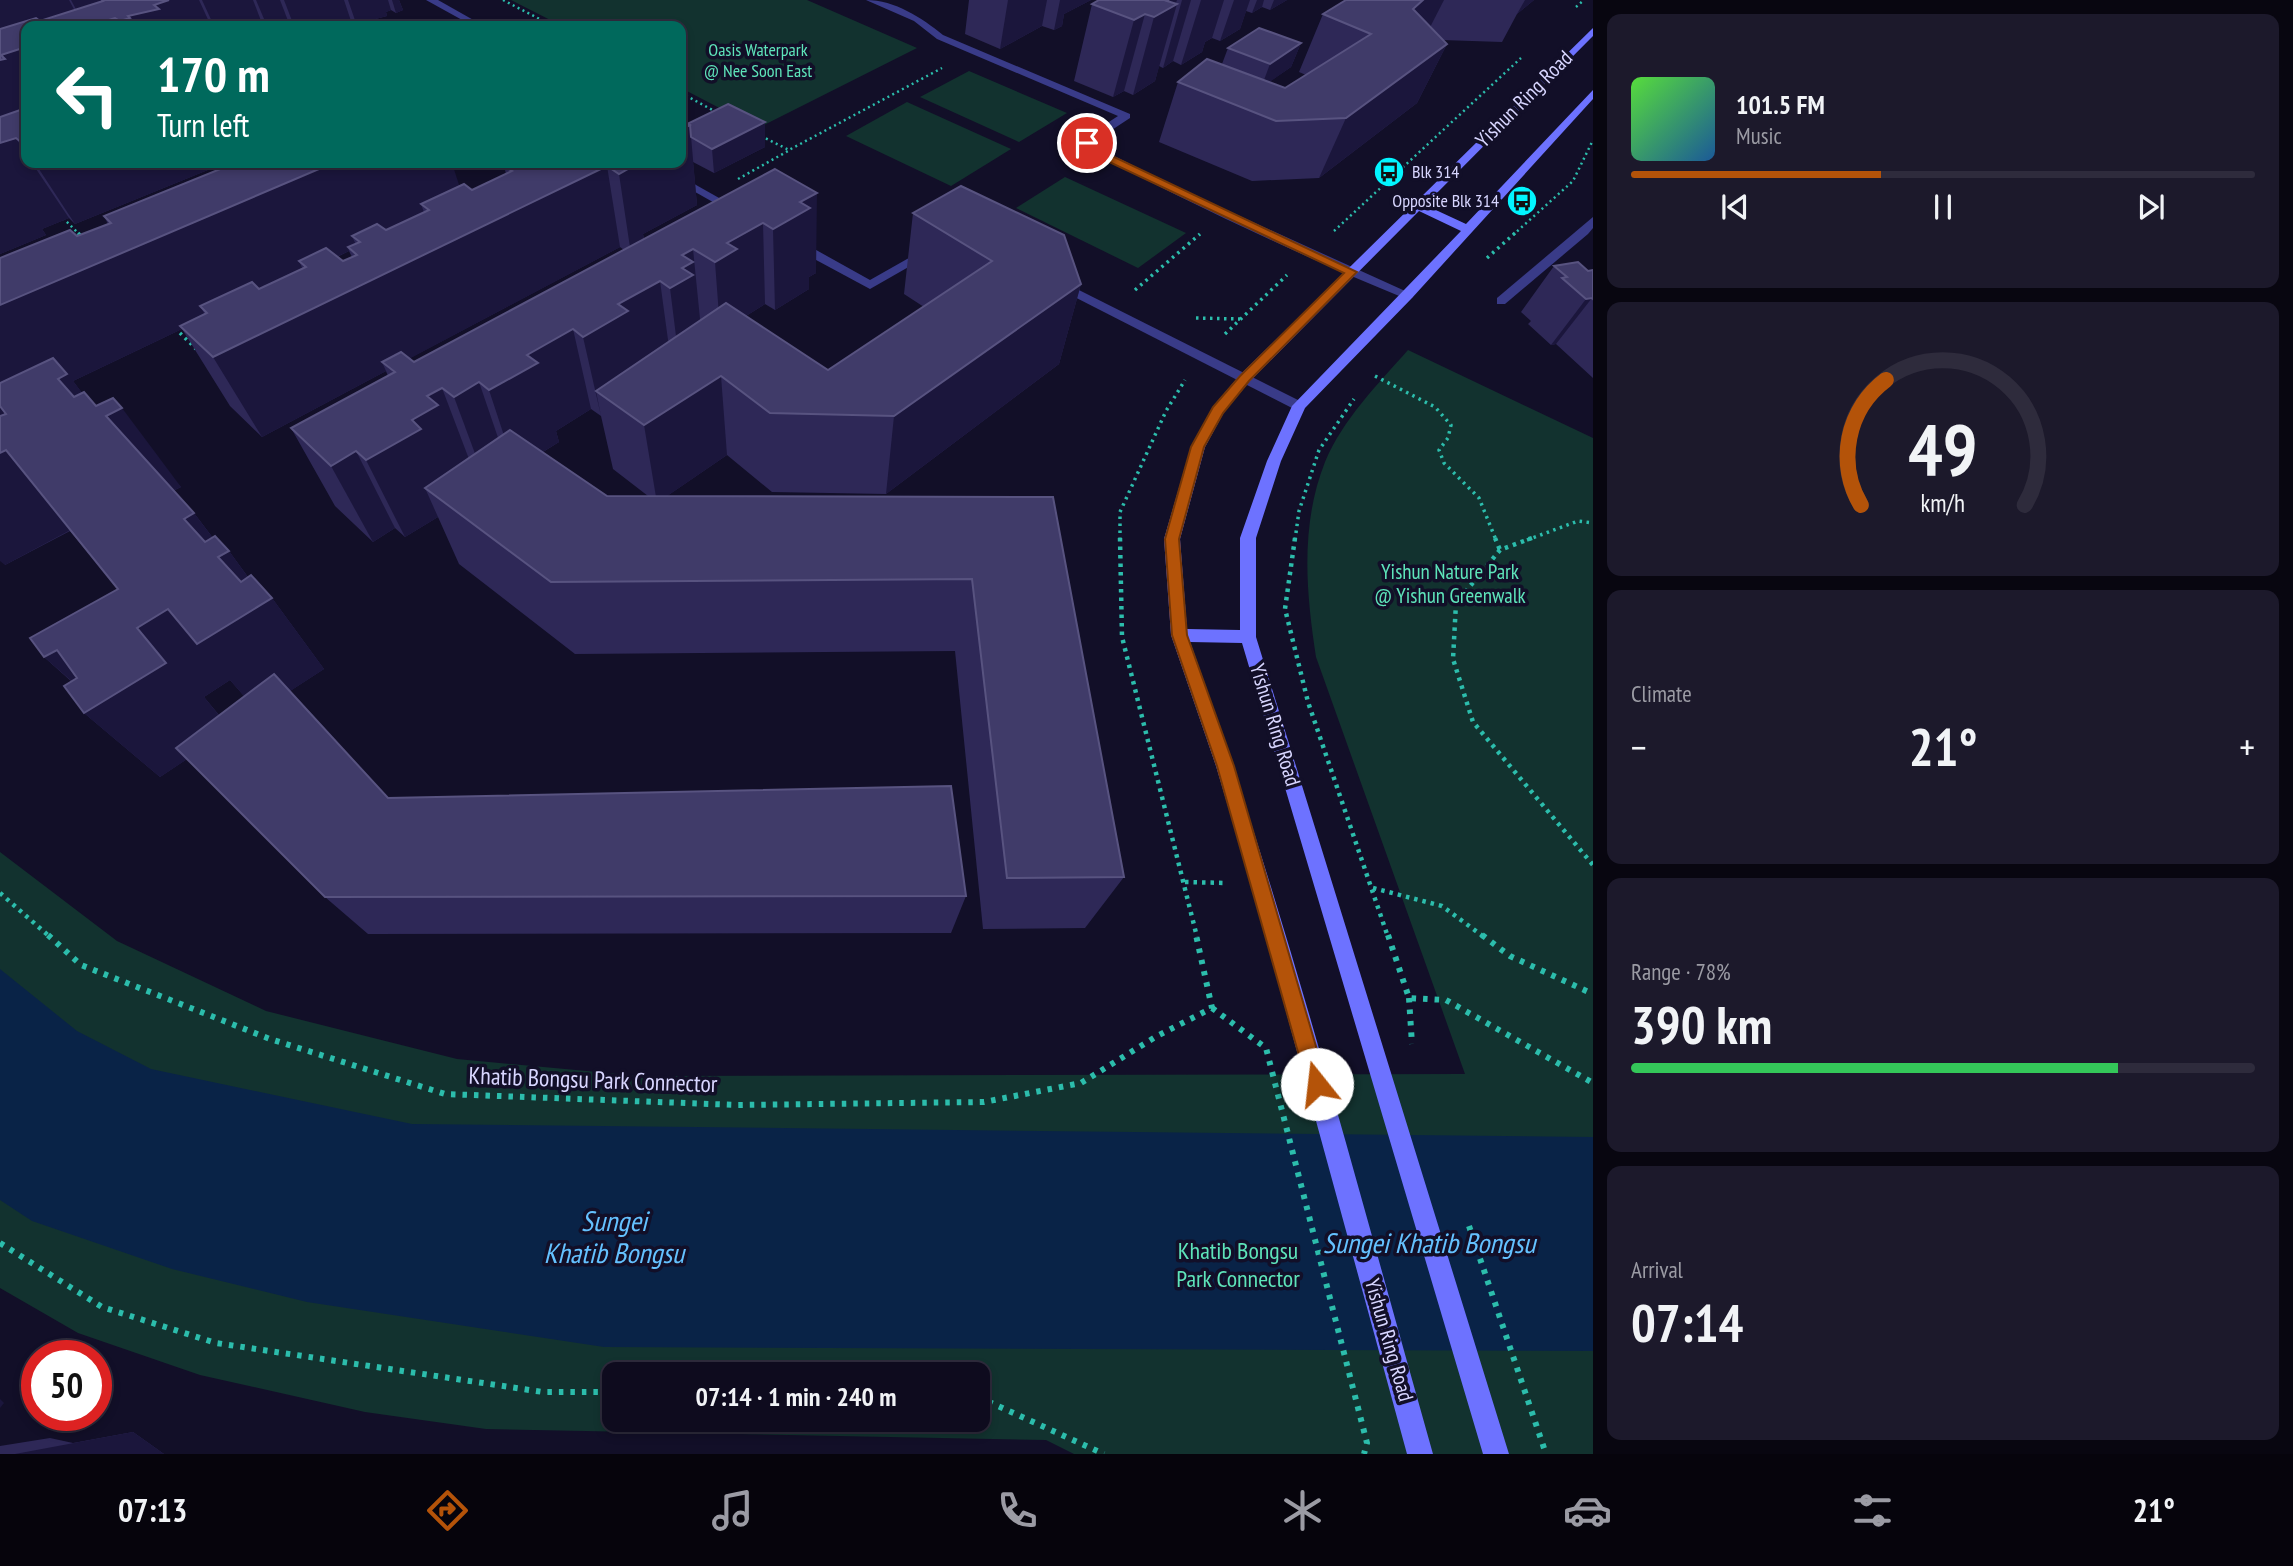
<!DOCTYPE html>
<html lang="en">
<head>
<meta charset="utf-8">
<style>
  body { margin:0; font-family:"PT Sans Narrow",sans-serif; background:#1c192b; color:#f1f3f6; height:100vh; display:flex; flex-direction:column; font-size:26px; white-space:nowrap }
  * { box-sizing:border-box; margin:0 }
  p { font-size:23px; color:#9b9ba4 }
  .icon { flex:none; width:38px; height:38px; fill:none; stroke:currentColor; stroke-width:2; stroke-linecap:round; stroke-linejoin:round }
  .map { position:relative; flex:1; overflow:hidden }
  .sheet { display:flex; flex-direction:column; gap:14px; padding:14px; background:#080610; width:700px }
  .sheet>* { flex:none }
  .banner { position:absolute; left:21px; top:21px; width:665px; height:147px; border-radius:14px; box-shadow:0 4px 10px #0003,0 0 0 2px #2e2b3c; background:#00695c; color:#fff; overflow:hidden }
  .speed { position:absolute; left:21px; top:1340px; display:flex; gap:14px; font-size:35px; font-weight:700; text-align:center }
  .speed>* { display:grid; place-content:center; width:91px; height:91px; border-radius:50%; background:#0e0b1e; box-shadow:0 4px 10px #0003,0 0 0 2px #2e2b3c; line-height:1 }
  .speed .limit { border:10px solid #d22; background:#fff; color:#111 }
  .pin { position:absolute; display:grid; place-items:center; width:60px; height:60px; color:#fff; margin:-30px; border:4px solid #fff; border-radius:50%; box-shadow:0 2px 7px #0007 }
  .me { position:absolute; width:77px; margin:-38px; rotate:344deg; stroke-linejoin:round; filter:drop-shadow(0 0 5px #0008) }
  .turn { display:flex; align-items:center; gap:24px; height:147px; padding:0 21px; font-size:32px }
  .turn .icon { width:91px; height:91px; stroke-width:2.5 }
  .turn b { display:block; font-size:49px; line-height:60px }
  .big { font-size:52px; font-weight:800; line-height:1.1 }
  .sheet .tile { flex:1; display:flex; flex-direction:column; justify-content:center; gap:10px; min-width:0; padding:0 24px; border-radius:14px; background:#1c192b }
  .sheet .dial { align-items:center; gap:0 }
  .dial svg { height:182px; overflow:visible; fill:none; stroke:#2e2b3c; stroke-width:7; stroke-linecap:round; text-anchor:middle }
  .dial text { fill:#f1f3f6; stroke:none }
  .song { display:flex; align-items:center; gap:21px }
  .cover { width:84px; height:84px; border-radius:10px; background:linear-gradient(135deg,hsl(110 70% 55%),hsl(210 70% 35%)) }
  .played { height:7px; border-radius:4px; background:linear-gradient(90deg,#b45309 40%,#2e2b3c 40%) }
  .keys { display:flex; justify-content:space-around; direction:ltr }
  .heat { display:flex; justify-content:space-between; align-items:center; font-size:38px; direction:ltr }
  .charge { height:10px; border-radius:5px; background:linear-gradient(90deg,#34c759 78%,#2e2b3c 0) }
  .trip { position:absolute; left:602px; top:1362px; width:388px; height:70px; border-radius:14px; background:#0e0b1e; box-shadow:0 4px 10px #0003,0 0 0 2px #2e2b3c; font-weight:800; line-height:70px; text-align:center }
  .menu { display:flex; height:112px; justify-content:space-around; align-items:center; background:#06040c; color:#9b9ba4 }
  .menu .icon { width:49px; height:49px }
  .menu .active { color:#b45309 }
  .menu b { font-size:32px; color:#f1f3f6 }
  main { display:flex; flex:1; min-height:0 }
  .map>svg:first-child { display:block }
</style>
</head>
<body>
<main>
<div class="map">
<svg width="1593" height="1454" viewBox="0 0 1593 1454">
  <rect width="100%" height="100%" fill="#120f28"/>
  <g fill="#12322f" fill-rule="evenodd">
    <path d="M511,0H807L917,48L758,128L681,88V26H562Z"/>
    <path d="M969,71L1067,113L1019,142L920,97Z"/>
    <path d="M907,102L1011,149L951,186L846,136Z"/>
    <path d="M1065,177L1186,233L1138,268L1016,208Z"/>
    <path d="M1408,350L1593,438V1454H1074L1046,1440L486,1429L365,1412L200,1375L78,1333L0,1288V852L117,941L266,1011L457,1059L641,1076L1465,1074L1316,657C1306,592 1300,525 1325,462C1343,419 1378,384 1408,350ZM614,1374H978V1419H614Z"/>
  </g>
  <path fill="#092347" d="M0,969L77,1031L151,1069L412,1124L1593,1137V1351L604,1347L307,1302L172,1269L32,1221L0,1200Z"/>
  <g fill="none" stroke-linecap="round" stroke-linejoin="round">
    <g stroke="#2cbdac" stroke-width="2.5" stroke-dasharray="2 3.5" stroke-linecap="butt">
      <path d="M503,0L553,26"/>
      <path d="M1576,7L1584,0"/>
      <path d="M681,93L720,114"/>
      <path d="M761,136L789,150L942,68"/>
      <path d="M738,179L788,151"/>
      <path d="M63,218L80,235"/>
      <path d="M1334,231L1521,58"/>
      <path d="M1513,235L1573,181L1592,142"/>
    </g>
    <g stroke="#2cbdac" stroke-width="3.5" stroke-dasharray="2.5 4.5" stroke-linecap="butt">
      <path d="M78,233L84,239"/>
      <path d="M1487,258L1515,233"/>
      <path d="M1135,290L1200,234"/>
      <path d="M1196,318L1240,319"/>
      <path d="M175,328L196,349"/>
      <path d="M1225,334L1287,275"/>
      <path d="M1375,376L1435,407L1451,425L1448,438L1439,450L1444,463L1479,498L1496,540"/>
      <path d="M1120,540V512L1166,411L1185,380"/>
      <path d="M1295,540L1299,511L1319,450L1354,399"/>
      <path d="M1527,540L1578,521L1593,523"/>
    </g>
    <g stroke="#2cbdac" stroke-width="4.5" stroke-dasharray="3.5 5" stroke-linecap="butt">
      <path d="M1120,538L1122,637L1197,937"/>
      <path d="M1295,538L1285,609L1308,702L1388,937"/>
      <path d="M1495,538L1500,550"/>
      <path d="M1532,538L1500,550L1456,603L1453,659L1473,722L1593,865"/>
      <path d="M1185,882L1226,883"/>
      <path d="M1373,888L1442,906L1484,937"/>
      <path d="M0,893L50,937"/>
    </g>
    <g stroke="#2cbdac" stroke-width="6" stroke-dasharray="4.5 7" stroke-linecap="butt">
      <path d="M48,935L81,965L270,1039L445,1094L738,1105L984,1102L1081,1083L1157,1036L1212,1008L1196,935"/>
      <path d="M1388,935L1409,998L1446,1000L1593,1083"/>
      <path d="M1482,935L1510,956L1593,994"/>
      <path d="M1409,998L1412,1044"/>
      <path d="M1212,1008L1266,1048L1367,1443L1364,1454"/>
      <path d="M1469,1226L1546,1454"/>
      <path d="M0,1243L102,1307L216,1343L543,1392H614"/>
      <path d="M978,1397L1104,1454"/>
    </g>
    <g fill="#393b88" fill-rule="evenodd">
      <path d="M426,0H438L484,26H473Z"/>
      <path d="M866,0C895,0 922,18 943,35L1130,114V118L1095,141L1093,145L1169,184L1414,295L1412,298H1404C1294,253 1188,202 1083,148L1086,137L1118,116L937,39L914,21Z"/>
      <path d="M644,163H657L744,212L734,214Z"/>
      <path d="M1593,217V228L1588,234L1505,304H1497V298Z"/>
      <path d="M792,241H800L870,280L923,250L933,253L870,289L792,247Z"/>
      <path d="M1057,279L1304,403L1306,406L1299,411L1294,409L1053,286L1051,283Z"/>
    </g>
    <path fill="#6d72ff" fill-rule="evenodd" d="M1593,28V36L1425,205L1466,224L1593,90V99L1412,298L1305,408L1281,461L1256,538V637L1509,1454H1483L1242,643L1190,642C1285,908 1356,1182 1433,1454H1407L1251,883L1216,766L1171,635L1164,539L1191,447L1213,407L1239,376ZM1419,211L1461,231L1292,406L1267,461L1240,538V630L1187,629L1180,539L1205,447L1224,412L1249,382Z"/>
  </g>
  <g fill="#2e2857" fill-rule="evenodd">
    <path d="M0,0H399L403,10L396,13L391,10L386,12L387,16L364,22V25L360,26H356L352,24L345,26H26V163H225L75,224L69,218L42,229L46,235L0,254Z"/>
    <path d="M969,0H1091L1064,14L1062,26L1054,30L1042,26L1000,49L965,34Z"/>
    <path d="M1099,0H1191L1186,16L1191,0H1287L1270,10L1262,7L1252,13L1246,11L1240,29L1220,41L1212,38L1205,42L1202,52L1181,65L1173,61L1163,68L1159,66L1155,81L1133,95L1124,91L1113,97L1074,81L1092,4Z"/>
    <path d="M1346,0H1534L1517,14L1502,42L1442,40L1447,44L1417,103L1319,178L1252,181L1159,142L1178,82L1222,64L1228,48L1301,43L1291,67L1269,82L1285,88L1306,75L1299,72L1323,14Z"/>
    <path d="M765,122V147L714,173L693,162L697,205L643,234L644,239L775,169L816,273L809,277V289L775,310L765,304L746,316L828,370L924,307L904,294L913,213L1081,284L1059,364L886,494L772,492L727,455L667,496L1053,497L1124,877L1085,928L983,929L955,651L575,654L459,564L438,517L405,537L395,528L373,542L335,506L291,428L388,376L386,371L262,437L230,406L182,329L73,381L82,393L181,487L173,491L194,513L213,538L229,551L248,577L272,598L324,669L290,691L388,798L966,896L951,933L368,934L325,897L187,759L160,777L84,713L72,682L44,657L118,589L70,531L5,565L0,258L77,236L108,224L104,216L460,186L472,190L506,174L504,166L681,163L687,124ZM620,247L624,250L414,362L410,358ZM349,251L352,257L343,261L337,257ZM591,409L601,416L613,469L648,496H607L543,452L559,442L556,431ZM230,680L244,696L219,715L204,697Z"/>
    <path d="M1554,266L1588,271L1593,270V378L1556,344L1551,345L1528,324L1531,321L1521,312Z"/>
    <path d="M133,1432L164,1454H0V1446L50,1438L73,1443Z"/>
  </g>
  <g fill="#1b163c">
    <path d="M0,0H69L83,26H26V150L22,143L16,138L26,154V163H32L69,218L42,229L46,235L0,254Z"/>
    <path d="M71,0H100L110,19L102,0H199L211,26H123L120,21L115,18L120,26H85Z"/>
    <path d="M202,0H253L263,26H214Z"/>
    <path d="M256,0H280L290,26H267Z"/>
    <path d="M284,0H344L352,24L345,26H294Z"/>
    <path d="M348,0H388L391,10L386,12L387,16L364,22V25L357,26Z"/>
    <path d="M392,0H399L403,10L396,13Z"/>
    <path d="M1008,0H1047L1042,26L1000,49Z"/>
    <path d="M1060,0H1091L1064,14L1062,26L1054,30Z"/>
    <path d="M1165,0H1177L1175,6L1177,4L1155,81L1133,95L1154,17Z"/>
    <path d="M1182,0H1191L1173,61L1163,68Z"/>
    <path d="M1201,0H1224L1212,38L1205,42L1202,52L1181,65Z"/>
    <path d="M1234,0H1250L1240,29L1220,41Z"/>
    <path d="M1257,0H1264L1262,7L1252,13Z"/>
    <path d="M1274,0H1287L1270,10Z"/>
    <path d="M1423,0H1444L1424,39L1413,9Z"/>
    <path d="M1525,0H1534L1517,14Z"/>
    <path d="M1145,14L1124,91L1113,97L1134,20Z"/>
    <path d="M1301,43L1291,67L1261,88L1270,64Z"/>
    <path d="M1447,44L1417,103L1319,178L1346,118Z"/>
    <path d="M765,122V147L714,173L712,149Z"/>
    <path d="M690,125L697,205L643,234L645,247L631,254L619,174L621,163H681V130Z"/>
    <path d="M35,163H225L75,224Z"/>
    <path d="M333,163H452L462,194L429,210L421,204L425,215L360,242L352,236L357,247H348L349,251L308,270L306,267L299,261L304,272L207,313L200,306L207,318L180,326L182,329L73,381L129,454L63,385L4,413L13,423L0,429V305Z"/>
    <path d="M607,166L620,247L390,369L382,362L386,371L262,437L213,357Z"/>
    <path d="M817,193L816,273L809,277V289L775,310L773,229L800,202Z"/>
    <path d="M763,223L765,304L741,319L721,342L715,262L727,243Z"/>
    <path d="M693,249L701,329L680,368L670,288L682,255Z"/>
    <path d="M660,281L671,362L596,391L601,416L583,337L618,304Z"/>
    <path d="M1081,284L1059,364L886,494L894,416Z"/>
    <path d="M1592,298L1556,344L1551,345L1586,299Z"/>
    <path d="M573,329L591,409L556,431L559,442L515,469L489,390L527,355Z"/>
    <path d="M721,376L727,455L657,503L644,425Z"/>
    <path d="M479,382L506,461L483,475L454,397Z"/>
    <path d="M442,388L472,467L425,488L438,517L405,537L366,460L412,420L427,396Z"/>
    <path d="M122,408L181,487L166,494L106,416Z"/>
    <path d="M6,450L76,527L5,565L0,561V453Z"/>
    <path d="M356,451L395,528L373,542L331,466Z"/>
    <path d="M194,513L225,554L229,551L266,602L272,598L324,669L258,712L230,680L204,697L231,730L160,777L84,713L98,704L44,657L57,650L137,628L184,519Z"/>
    <path d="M0,1399L4,1403L0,1408Z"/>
    <path d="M133,1432L164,1454H15Z"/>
  </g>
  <g fill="#403b69" stroke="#585380" stroke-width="2">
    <path d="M102,0H169L154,5L159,9L128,16L130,18L120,21L115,18L102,22L107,26H26V47L1,55L5,59L0,60V29L36,18L40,21L103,1Z"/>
    <path d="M1099,0H1169L1167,1L1177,4L1154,17L1145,14L1134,20L1092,4Z"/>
    <path d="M1346,0H1423L1413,9L1447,44L1346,118L1276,121L1178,82L1207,59L1285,88L1371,34L1323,14Z"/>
    <path d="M285,20L296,26H258L271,22L274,23Z"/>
    <path d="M1259,28L1301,43L1270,64L1228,48Z"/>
    <path d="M728,104L765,122L712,149L691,137L690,125L687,124Z"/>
    <path d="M26,108V142L22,143L16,138L0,143V117Z"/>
    <path d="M681,120L690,125L681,130Z"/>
    <path d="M235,163H333L0,305V258L70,230L77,236L111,223L104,216Z"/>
    <path d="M511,163H627L633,166L619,174L607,166L213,357L180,326L207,313L200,306L252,282L259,289L306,267L299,261L326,248L343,261L357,255L348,247L360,242L352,236L377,224L386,230L429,210L421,204L464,184L472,190L512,171L504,166Z"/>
    <path d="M775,169L817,193L800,202L810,208L773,229L763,223L727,243L737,249L715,262L693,249L682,255L693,262L682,268L693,275L670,288L660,281L618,304L628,311L583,337L573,329L527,355L538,363L489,390L479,382L454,397L442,388L427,396L438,405L412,420L421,429L366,460L356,451L331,466L291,428L395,372L382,362L401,352L414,362Z"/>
    <path d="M961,186L1064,235L1081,284L894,416L770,413L721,376L644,425L596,391L726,303L828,370L992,261L913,213Z"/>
    <path d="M1578,262L1588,271L1593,270V299L1592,298L1586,299L1562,278L1567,277L1554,266Z"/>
    <path d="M53,358L67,374L58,379L74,397L84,392L96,406L113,398L122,408L106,416L194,513L184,519L205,542L215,536L229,551L218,557L241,582L251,575L272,598L197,644L168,609L137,628L166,663L84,713L64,686L77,678L57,650L44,657L30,638L118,589L6,450L0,453V416L6,414L0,406V383Z"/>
    <path d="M510,430L607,496L1053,497L1124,877L1007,878L972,579L551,582L425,488Z"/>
    <path d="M274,674L388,798L951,786L966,896L325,897L176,748Z"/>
  </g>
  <path fill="#b45309" stroke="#753606" stroke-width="2" d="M1083,141H1090L1095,148L1357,272L1249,381L1223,413L1204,447L1179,539L1187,635L1234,766L1327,1084L1324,1091L1317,1094L1310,1091L1307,1084L1217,766L1172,635L1165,539L1191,447L1213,407L1240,376L1344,273L1088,152L1082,143Z"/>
  <defs>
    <g id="bus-disc" transform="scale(1.575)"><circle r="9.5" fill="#02f5ff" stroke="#120f28"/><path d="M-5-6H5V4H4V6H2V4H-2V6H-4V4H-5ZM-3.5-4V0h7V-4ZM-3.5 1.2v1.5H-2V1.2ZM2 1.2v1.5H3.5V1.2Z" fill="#111"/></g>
  </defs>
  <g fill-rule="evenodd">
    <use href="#bus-disc" x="1389" y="172"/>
    <use href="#bus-disc" x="1522" y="201"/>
  </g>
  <g text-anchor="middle" stroke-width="7" stroke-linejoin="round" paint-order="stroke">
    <g font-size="18" fill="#5ee4ba" stroke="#120f28">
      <text x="758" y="56">Oasis Waterpark<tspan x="758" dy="21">@ Nee Soon East</tspan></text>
    </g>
    <g font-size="18" fill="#d8d6ff" stroke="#120f28" text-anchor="start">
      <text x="1412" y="178">Blk 314</text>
      <text x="1499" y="207" text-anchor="end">Opposite Blk 314</text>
    </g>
    <g font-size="21" fill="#d8d6ff" stroke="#120f28">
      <text transform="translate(1524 99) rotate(-45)" y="7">Yishun Ring Road</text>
      <text transform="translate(1275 725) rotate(73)" y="7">Yishun Ring Road</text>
      <text transform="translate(1389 1340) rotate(74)" y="7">Yishun Ring Road</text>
    </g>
    <g font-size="21" fill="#5ee4ba" stroke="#120f28">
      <text x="1450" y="579">Yishun Nature Park<tspan x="1450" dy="24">@ Yishun Greenwalk</tspan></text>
    </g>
    <g font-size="24" fill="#d8d6ff" stroke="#120f28">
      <text transform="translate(593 1080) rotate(2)" y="8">Khatib Bongsu Park Connector</text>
    </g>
    <g font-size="24" fill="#5ee4ba" stroke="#120f28">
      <text x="1238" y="1259">Khatib Bongsu<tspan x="1238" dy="28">Park Connector</tspan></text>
    </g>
    <g font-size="28" font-style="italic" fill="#64c1ff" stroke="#120f28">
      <text x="614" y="1231">Sungei<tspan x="614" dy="32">Khatib Bongsu</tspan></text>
      <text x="1429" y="1253">Sungei Khatib Bongsu</text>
    </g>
  </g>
</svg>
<div class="speed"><div class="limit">50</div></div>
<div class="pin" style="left:1087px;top:143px;background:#d93025"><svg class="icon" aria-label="arrive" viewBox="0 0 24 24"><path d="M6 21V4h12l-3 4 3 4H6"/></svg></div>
<svg class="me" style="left:1317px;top:1084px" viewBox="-20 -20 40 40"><circle r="19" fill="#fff"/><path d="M0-13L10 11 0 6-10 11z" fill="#b45309"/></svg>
<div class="trip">07:14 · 1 min · 240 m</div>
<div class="banner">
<div class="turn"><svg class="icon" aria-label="left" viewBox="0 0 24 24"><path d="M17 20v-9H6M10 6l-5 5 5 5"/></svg><div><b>170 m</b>Turn left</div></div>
</div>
</div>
<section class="sheet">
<div class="tile">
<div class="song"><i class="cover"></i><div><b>101.5 FM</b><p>Music</p></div></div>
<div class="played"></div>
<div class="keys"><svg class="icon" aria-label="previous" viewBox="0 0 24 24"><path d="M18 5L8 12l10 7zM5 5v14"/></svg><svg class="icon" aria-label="pause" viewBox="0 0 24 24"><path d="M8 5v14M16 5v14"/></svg><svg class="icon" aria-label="next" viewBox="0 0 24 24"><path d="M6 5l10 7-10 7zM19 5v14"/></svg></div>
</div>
<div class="tile dial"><svg viewBox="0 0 100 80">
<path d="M14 69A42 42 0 1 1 86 69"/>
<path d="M14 69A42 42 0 0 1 25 14" stroke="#b45309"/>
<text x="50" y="56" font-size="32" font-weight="700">49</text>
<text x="50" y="72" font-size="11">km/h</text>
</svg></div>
<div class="tile"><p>Climate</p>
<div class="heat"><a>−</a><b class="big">21°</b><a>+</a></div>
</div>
<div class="tile"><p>Range · 78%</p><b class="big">390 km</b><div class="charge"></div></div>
<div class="tile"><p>Arrival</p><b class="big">07:14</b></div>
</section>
</main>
<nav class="menu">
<b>07:13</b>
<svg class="icon active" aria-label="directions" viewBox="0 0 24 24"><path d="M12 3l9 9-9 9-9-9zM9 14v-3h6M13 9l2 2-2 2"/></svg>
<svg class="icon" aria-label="music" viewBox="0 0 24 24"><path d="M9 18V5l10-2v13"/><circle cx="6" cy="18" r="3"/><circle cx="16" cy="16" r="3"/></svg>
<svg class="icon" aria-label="phone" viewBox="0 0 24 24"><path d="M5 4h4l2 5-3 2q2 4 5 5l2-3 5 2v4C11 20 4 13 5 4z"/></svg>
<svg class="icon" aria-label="climate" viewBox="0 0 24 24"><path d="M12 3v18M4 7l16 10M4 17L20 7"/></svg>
<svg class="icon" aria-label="car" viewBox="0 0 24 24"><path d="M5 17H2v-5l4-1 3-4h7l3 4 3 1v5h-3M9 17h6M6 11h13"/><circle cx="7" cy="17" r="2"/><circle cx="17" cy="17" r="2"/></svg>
<svg class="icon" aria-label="filters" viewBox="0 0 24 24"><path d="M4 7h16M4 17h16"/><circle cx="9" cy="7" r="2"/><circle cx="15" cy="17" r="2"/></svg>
<b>21°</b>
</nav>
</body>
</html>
